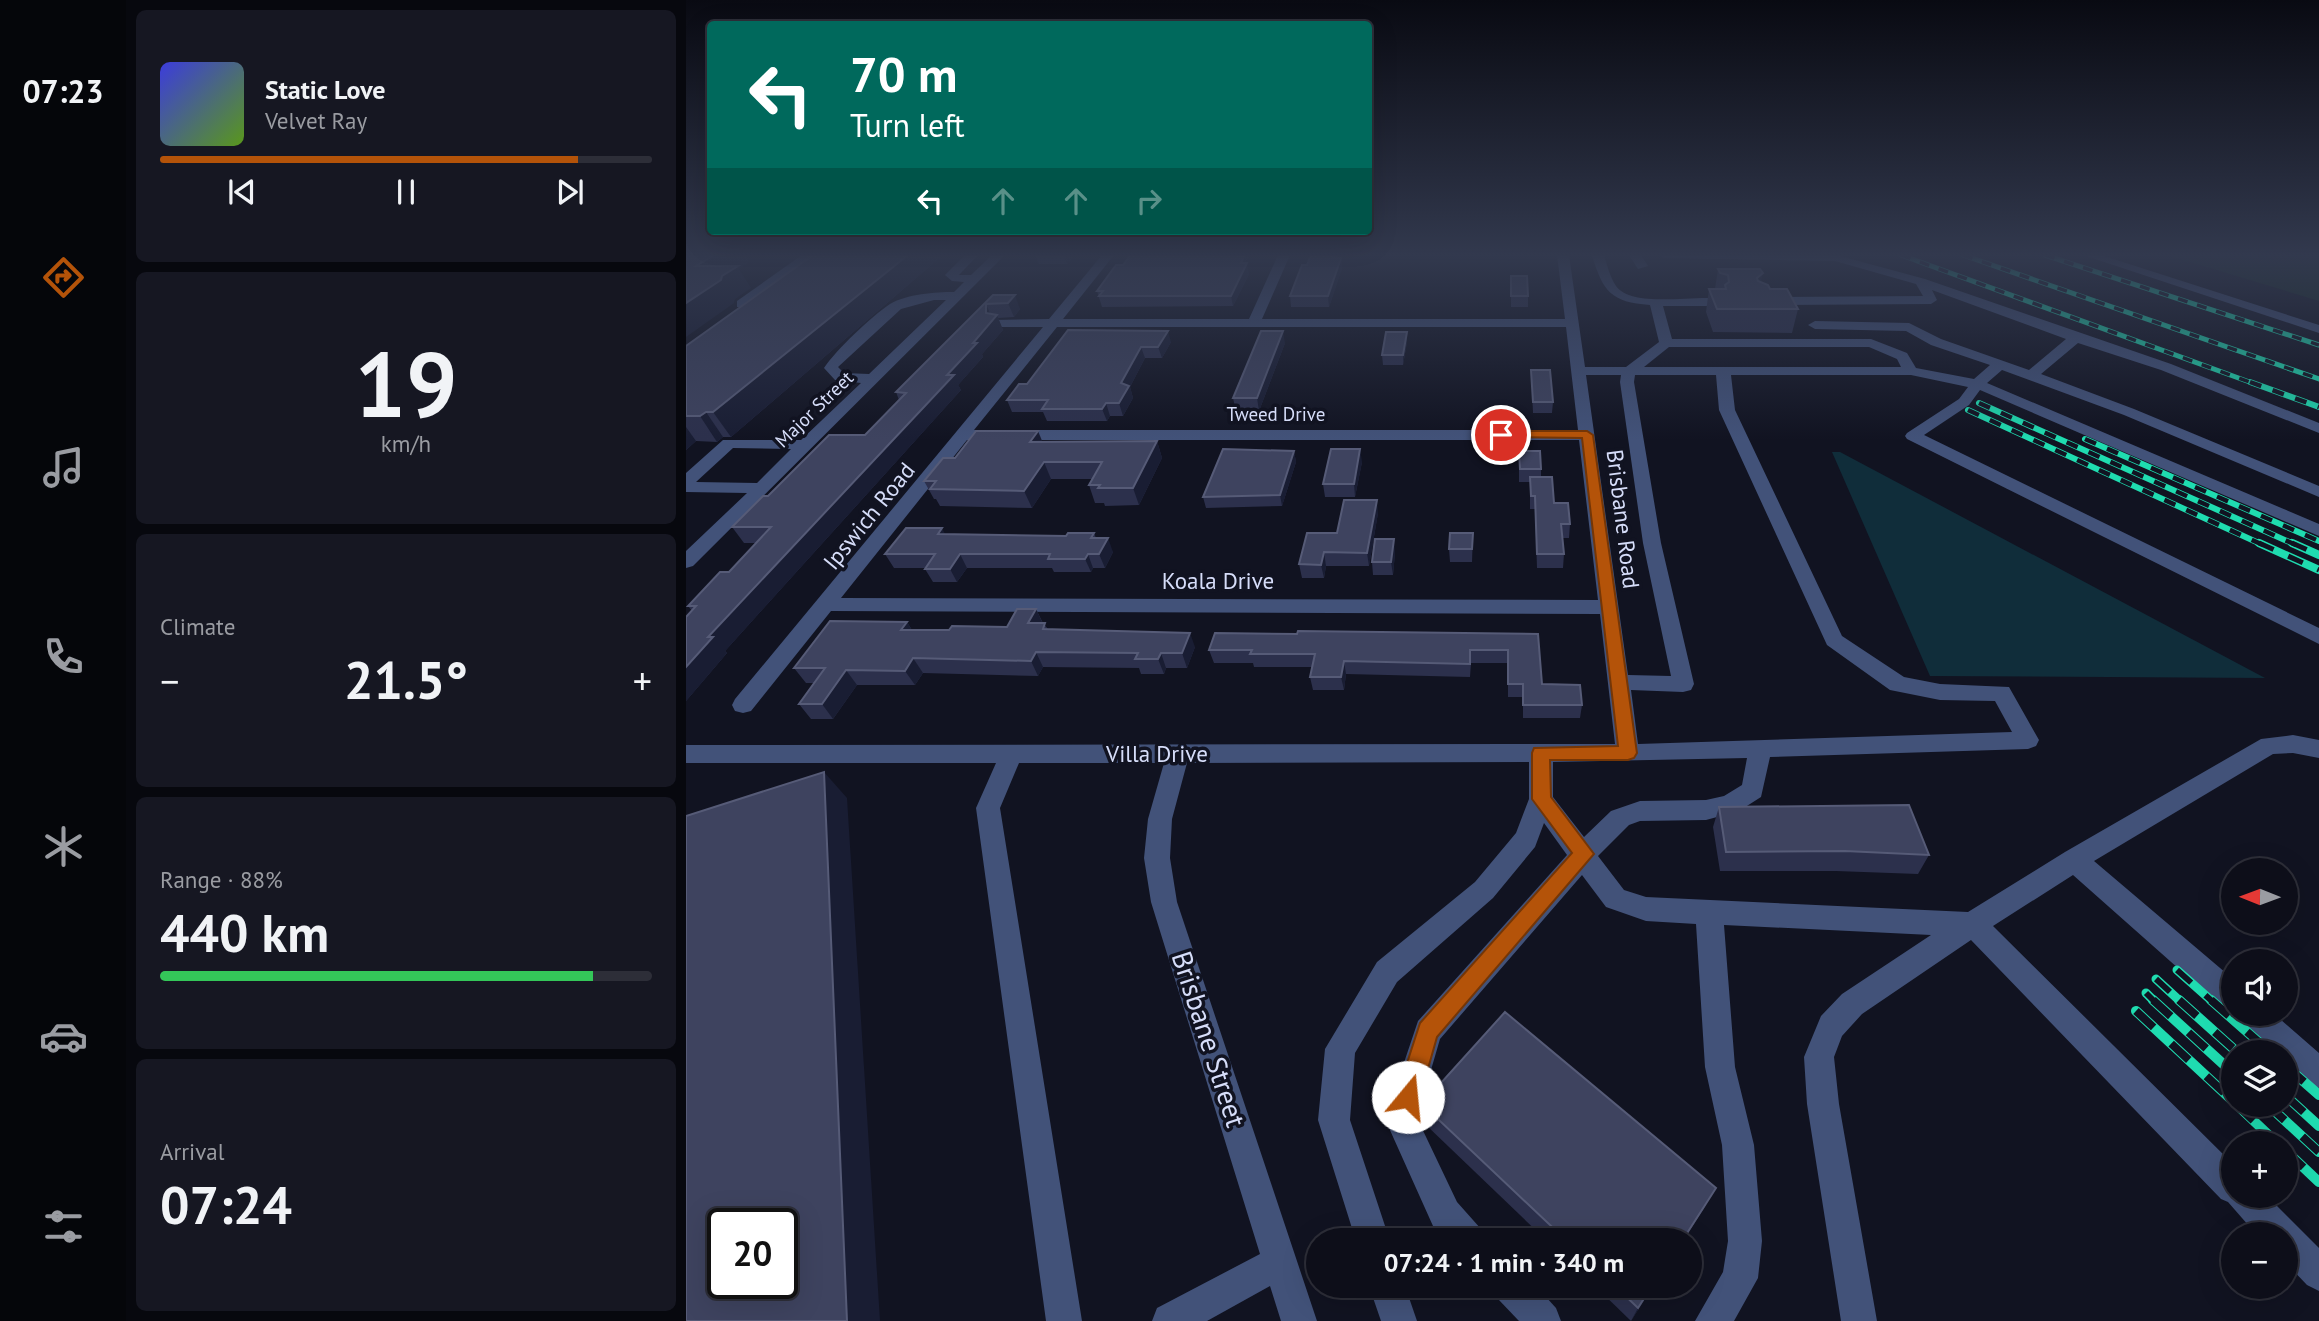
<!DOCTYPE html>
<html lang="en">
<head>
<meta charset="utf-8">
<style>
  body { margin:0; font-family:"PT Sans",sans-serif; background:#161722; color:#f1f3f6; height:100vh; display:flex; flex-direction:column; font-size:26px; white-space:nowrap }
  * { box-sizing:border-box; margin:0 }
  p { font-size:23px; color:#9a9ca2 }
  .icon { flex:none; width:38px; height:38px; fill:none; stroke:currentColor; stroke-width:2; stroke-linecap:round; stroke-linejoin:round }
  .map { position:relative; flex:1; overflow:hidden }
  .side { display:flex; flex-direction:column; gap:10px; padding:10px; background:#07080e; width:560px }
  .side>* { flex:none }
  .guide { position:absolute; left:21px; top:21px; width:665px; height:214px; border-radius:7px; box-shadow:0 7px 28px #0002,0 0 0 2px #2d2e38; background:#00695c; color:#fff; overflow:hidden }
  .needle { width:46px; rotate:271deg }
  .fabs { position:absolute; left:1535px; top:858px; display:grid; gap:14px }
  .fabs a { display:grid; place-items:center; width:77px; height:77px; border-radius:50%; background:#0d0e19; box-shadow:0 7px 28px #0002,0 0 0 2px #2d2e38; font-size:35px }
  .speed { position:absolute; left:21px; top:1208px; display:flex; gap:14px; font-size:35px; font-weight:700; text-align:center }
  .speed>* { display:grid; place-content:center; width:91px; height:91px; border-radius:50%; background:#0d0e19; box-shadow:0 7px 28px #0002,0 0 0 2px #2d2e38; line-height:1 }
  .speed .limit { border:4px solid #111; border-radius:10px; background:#fff; color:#111 }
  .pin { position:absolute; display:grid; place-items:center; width:60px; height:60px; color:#fff; margin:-30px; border:4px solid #fff; border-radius:50%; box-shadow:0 2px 7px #0007 }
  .me { position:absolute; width:77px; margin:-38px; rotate:17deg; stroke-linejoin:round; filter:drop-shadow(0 0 5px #0008) }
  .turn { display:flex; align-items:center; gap:24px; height:147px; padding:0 28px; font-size:32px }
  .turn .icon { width:91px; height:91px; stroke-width:2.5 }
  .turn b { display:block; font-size:49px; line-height:60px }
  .lanes { display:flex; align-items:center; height:66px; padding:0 28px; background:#0003; justify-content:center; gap:35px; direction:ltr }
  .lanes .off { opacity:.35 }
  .big { font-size:52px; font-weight:800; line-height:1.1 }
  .side .tile { flex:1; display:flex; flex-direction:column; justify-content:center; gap:10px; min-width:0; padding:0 24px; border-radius:10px; background:#161722 }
  .side .dial { align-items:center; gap:0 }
  .dial b { font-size:91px; line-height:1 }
  .song { display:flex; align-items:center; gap:21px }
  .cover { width:84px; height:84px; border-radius:10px; background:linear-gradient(135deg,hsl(240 70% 55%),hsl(90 70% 35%)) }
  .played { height:7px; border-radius:4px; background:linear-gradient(90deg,#b45309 85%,#2d2e38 85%) }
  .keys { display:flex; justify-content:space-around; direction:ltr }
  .heat { display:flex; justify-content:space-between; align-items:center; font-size:38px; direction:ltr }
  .charge { height:10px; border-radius:5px; background:linear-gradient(90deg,#34c759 88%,#2d2e38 0) }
  .trip { position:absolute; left:620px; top:1228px; width:396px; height:70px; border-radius:35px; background:#0d0e19; box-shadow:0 7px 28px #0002,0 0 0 2px #2d2e38; font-weight:800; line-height:70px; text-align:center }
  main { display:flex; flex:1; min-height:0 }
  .tab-bar { display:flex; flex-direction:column; width:126px; justify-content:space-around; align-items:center; background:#05060a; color:#9a9ca2 }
  .tab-bar .icon { width:49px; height:49px }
  .tab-bar .active { color:#b45309 }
  .tab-bar b { font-size:32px; color:#f1f3f6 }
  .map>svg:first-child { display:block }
</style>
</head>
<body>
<main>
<nav class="tab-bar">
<b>07:23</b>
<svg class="icon active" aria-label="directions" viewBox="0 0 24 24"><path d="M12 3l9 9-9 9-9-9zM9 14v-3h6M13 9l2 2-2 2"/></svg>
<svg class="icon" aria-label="music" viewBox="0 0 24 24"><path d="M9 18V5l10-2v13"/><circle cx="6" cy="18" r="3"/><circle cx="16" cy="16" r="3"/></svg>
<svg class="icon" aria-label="phone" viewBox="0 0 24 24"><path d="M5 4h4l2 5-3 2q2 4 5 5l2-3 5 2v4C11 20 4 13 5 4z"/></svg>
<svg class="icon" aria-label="climate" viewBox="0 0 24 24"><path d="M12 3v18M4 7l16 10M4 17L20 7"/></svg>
<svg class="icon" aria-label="car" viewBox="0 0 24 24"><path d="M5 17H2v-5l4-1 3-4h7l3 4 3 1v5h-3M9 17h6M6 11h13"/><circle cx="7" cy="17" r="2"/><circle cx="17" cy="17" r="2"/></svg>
<svg class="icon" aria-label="filters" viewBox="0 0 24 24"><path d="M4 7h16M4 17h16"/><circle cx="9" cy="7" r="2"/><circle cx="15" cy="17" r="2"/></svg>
</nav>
<section class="side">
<div class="tile">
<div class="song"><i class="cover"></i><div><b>Static Love</b><p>Velvet Ray</p></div></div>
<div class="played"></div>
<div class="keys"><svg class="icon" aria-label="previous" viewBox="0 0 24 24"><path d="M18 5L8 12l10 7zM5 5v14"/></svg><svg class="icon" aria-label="pause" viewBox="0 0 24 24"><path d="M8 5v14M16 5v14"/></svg><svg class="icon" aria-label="next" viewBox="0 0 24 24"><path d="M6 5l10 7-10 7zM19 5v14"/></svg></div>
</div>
<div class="tile dial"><b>19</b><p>km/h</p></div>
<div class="tile"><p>Climate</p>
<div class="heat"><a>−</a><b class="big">21.5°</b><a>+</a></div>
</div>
<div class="tile"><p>Range · 88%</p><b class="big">440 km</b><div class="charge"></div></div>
<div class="tile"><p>Arrival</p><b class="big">07:24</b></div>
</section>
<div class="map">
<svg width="1633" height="1321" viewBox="0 0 1633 1321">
  <rect width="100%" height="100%" fill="#111321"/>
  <path fill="#142a22" d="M1481,255H1633V301Z"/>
  <path fill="#102d3a" d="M1146,452H1154L1579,678L1244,676Z"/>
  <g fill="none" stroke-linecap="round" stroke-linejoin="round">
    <g fill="#425279" fill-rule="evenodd">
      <path d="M116,255H129L59,307H51V301Z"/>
      <path d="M279,255H292L273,275H285L306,255H319L7,566L0,568V551L61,493L0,492V473L37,440H115L175,383L149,380L138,368C150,350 186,316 204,304C221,294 249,292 268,292L278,282L266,281L259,275ZM248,300H260L183,374L158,373L152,367L215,309ZM47,448L105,449L71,483L10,482Z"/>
      <path d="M416,255H428L377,319H563L592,255H604L576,319H879L871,255H883L899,367H940L973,342L964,305C925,302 917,292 906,255H918C921,265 924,277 930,286C947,309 1010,294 1036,299V305L1032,306H977L986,339H1185L1221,353L1230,368L1288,379L1304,365L1245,345L1220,331L1129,329L1122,325L1129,321L1223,323L1255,339L1343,370L1380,339L1246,290L1251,300L1245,304L1080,305L1074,301L1080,297L1237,296L1230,284L1149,261L978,258L972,255L1154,256L1239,279L1485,364L1633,423V433L1475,370L1392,343L1355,374L1448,409L1633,486V497L1438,415L1316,370L1301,383L1633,524V536L1294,390L1283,405L1238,435L1633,628V644L1221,439L1219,436L1221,433L1273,399L1282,387L1225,375H1045L1049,410L1156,636L1218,677L1254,684L1323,687L1353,740L1350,746L1342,749L1084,757L1075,797L1053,811L1020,820L954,821L943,825L912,856L938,890L960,897L1282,912L1379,852L1575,739L1607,735L1633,740V758L1607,753L1587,754L1408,861L1547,979V1012L1537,1008L1387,875L1307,926L1547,1164V1195H1580L1633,1248V1291L1621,1285L1600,1263V1234H1570L1542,1202L1535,1199L1285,940L1176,1014L1156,1036L1148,1057L1153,1104L1191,1321H1155L1121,1104L1118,1057L1135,1016L1156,994L1245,935L1038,925L1049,1067L1068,1145L1076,1241L1072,1278L1048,1321H1009L1037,1272L1042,1241L1036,1145L1019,1067L1010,924L960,921L920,907L896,875L754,1039L731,1118L771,1202L795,1229L800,1241H760L747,1226L699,1119L732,1021L881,855L858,823L849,847L807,898L711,982L669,1053L664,1120L704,1241H670L632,1120L639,1049L691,962L789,882L830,833L843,799V762L501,763L486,819L484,858L491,902L631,1321H595L584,1286L521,1321H466L471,1308L574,1254L465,902L458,858L462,819L478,763H333L314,808L396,1321H360L290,808L310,763H0V745L929,744L914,614L145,611L65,711L57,713L49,711L46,705L49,699L357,327H313L308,326V320L363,319ZM371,327H880L892,430H288ZM983,347H1183L1211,359L1215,367H958ZM900,375H935L934,382L957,543L985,676L942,675ZM949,375H1030L1033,410L1141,645L1204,690L1254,700L1309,701L1326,732L952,744L945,690L997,692L1005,690L1008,684L975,543L948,382ZM281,440H893L912,600L155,598ZM1061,758L1056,785L1038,796L1020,800L954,801L925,811L898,837L867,797V762Z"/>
      <path d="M943,255H955L962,266L952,269Z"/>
      <path d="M1397,255H1415L1633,325V333Z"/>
      <path d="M1550,1013H1587L1633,1053V1088L1622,1084L1600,1063V1052H1586L1555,1023Z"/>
      <path d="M683,1286H719L731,1321H695Z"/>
      <path d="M807,1286H850L870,1308L875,1321H833L812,1299Z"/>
    </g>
    <g stroke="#1fdcb0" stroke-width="5">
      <g id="rail-far4">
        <path d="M1215,255L1569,384"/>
        <path d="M1277,255L1633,379"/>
        <path d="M1359,255L1633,345"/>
      </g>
    </g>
    <g stroke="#1fdcb0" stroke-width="6">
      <g id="rail-far3">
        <path d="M1564,382L1633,407"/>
        <path d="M1293,403L1610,545"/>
        <path d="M1282,410L1577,545"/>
        <path d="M1399,439L1633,541"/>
      </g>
    </g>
    <g stroke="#1fdcb0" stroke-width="8">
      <g id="rail-far2">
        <path d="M1573,543L1633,570"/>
        <path d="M1606,543L1633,555"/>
      </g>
    </g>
    <g stroke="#1fdcb0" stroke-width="9">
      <g id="rail-far1">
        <path d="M1491,970L1527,1002"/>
        <path d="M1470,979L1495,1002"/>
        <path d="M1460,993L1469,1002"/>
      </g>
    </g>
    <g stroke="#1fdcb0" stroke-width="10">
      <g id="rail">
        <path d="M1467,1000L1547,1073"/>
        <path d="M1493,1000L1551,1052"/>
        <path d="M1525,1000L1584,1052"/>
        <path d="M1450,1011L1547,1101"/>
        <path d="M1600,1066L1633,1095"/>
        <path d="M1600,1096L1633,1126"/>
        <path d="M1550,1104L1591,1143"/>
        <path d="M1581,1104L1633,1152"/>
        <path d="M1600,1151L1633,1182"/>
      </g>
    </g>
    <use href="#rail-far4" stroke="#111321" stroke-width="3.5" stroke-dasharray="10" stroke-linecap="butt"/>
    <use href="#rail-far3" stroke="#111321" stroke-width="4.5" stroke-dasharray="12" stroke-linecap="butt"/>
    <use href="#rail-far2" stroke="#111321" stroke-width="5" stroke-dasharray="16" stroke-linecap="butt"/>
    <use href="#rail-far1" stroke="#111321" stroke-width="6" stroke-dasharray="19" stroke-linecap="butt"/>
    <use href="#rail" stroke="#111321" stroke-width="8" stroke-dasharray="24" stroke-linecap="butt"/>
  </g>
  <g fill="#2c304c">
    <path d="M127,255H257L45,437H37L31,442L10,441L0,450V346Z"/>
    <path d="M349,255H389L381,264H353Z"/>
    <path d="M445,255H563L559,262L563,274L547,306L416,307L411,291L437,265Z"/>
    <path d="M625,255H652L651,258H655L656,268L643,307H605L604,296L621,265Z"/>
    <path d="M1032,269L1075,282L1112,309L1106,333L1027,332L1020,312L1023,289H1029Z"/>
    <path d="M825,276L842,296V307H825Z"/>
    <path d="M307,295L334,309L328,317L312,318L317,330L296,354L297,357L272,385L275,390L39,651L41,653L0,701V617L6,611L2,606L43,572L70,543H58L46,527L179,435L213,400L210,392Z"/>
    <path d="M382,330L485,342L476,358H459L444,387L447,398L437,416H424L421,421H361L357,412H326L321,400L341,384Z"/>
    <path d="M721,332V342L717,365H697L696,355Z"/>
    <path d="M599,343L573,411H550L547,398Z"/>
    <path d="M845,370L867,402L866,413H847Z"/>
    <path d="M471,441L476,458L453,505L419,506L418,503H409L403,485L406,479H365L346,508L254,506L250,499H248L238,481L269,458L356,442Z"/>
    <path d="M608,451L610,462L596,506L520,508L517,497Z"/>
    <path d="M833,451L855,469V477L868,503L884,524L883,538H876L878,554L877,568H851L849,509H844V482H833Z"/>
    <path d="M676,462L669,497H639L637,484Z"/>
    <path d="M692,513L683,566H640L638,578H616L613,564L651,533Z"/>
    <path d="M408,533L410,538L427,552L419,568H407L405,572H368L366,568H281L271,582H247L239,569L240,568H208L199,554L259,535L380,536Z"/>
    <path d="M787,533L786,562H764L763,549Z"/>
    <path d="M709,553L707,575H687L686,562Z"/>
    <path d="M350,609L357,623L362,629L509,647L501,668H480L478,674H455L453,668L357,667L352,676L237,673L229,685H171L147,719H125L113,704L128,683H120L108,668L221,622L226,630H263L321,627Z"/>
    <path d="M852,634L856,684L896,705L894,718H837V697H822V663H785L784,677L660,674L658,690H627L624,677L626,667H568L567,663H528L523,650Z"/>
    <path d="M1033,807L1243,855L1232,874L1150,871H1034L1027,827Z"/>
    <path d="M736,1104L1020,1205L997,1241H861L739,1124Z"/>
    <path d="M909,1286H967L945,1321Z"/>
  </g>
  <g fill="#191d33">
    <path d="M28,255H59L63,262L53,269L65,288L49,299L48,303L0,337V303L10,266Z"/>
    <path d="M222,255H257L45,437L27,412Z"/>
    <path d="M378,255H389L381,264Z"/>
    <path d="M556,255H563L559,262L560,265L561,263L563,274L547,306L545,296L555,263Z"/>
    <path d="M655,258L656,268L643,307L642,296Z"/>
    <path d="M1077,273L1072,296L1071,278Z"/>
    <path d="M329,295L334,309L328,317L322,303Z"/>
    <path d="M300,304L306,318L311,315L317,330L296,354L297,357L272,385L275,390L39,651L41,653L0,701V667L22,637L261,375L287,343Z"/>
    <path d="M482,331L485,342L476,358L472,347Z"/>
    <path d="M597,331L599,343L573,411L571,398Z"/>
    <path d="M721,332V342L717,365V355Z"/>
    <path d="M455,347L459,358L444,387L447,398L437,416L433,403L435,383Z"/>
    <path d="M420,403L424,416L421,421L416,409Z"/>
    <path d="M20,412L37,437L31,442L14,416Z"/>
    <path d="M0,427L10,441L0,450Z"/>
    <path d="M352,431L359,448L344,442Z"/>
    <path d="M471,441L476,458L453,505L447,488Z"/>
    <path d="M674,449L676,462L669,497L668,484Z"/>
    <path d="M608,451L610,462L596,506L594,495Z"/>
    <path d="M358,462L365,479L346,508L338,491Z"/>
    <path d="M691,500L692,513L683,566L681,553Z"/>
    <path d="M256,528L263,542L252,534Z"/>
    <path d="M422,538L427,552L419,568L413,554Z"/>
    <path d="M708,539L709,553L707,575L705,562Z"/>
    <path d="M638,552L640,566L638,578L635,565Z"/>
    <path d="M274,554L281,568L271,582L264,569Z"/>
    <path d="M402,554L407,568L405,572L399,559Z"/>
    <path d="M350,609L357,624L342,623Z"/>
    <path d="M221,622L230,637L215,630Z"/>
    <path d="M504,633L509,647L501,668L496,653Z"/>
    <path d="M350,652L357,667L352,676L345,661Z"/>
    <path d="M475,653L480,668L478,674L472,659Z"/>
    <path d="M227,658L237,673L229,685L219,671Z"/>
    <path d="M658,661L660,674L658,690L655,677Z"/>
    <path d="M160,670L171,685L147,719L136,704Z"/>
    <path d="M138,772L161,798L194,1321H161Z"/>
    <path d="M966,1286H967L945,1321L952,1308Z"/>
  </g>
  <g fill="#3e435f" stroke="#565b77" stroke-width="2" fill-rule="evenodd">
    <path d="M0,255H28L10,266H52L36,276L35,280L0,303Z"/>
    <path d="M127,255H222L27,412H20L14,416H0V346Z"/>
    <path d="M445,255H556L555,256H558L555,263H561L545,296H413L417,291H411L430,265H437Z"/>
    <path d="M625,255H647L646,258H655L642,296H604L616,265H621Z"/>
    <path d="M1032,269H1074L1077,273L1071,278L1072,281L1082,285L1084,289H1101L1112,309H1031L1023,289H1040L1039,285L1043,282L1042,275L1034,273Z"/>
    <path d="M825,276H841L842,296H825Z"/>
    <path d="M307,295H329L322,303L300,304V313L311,315L287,343H291L261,375H268L22,637H27L0,667V617L10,606H2L34,572H43L85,527H46L77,496H82L143,435H179L220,393L210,392Z"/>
    <path d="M382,330L482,331L472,347H455L435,383L443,386L433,403H420L416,409H356L362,400H321L333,384H341Z"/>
    <path d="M575,331H597L571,398H547Z"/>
    <path d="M700,332H721L717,355H696Z"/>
    <path d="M845,370H864L867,402H847Z"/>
    <path d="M290,431H352L344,442L471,441L447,488H412L414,485H403L416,462H358L338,491L244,489L250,481H238L257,458H269Z"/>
    <path d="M537,449L608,451L594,495L517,497Z"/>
    <path d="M645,449H674L668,484H637Z"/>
    <path d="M833,451H854L855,469H834Z"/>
    <path d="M844,477H866L868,503H882L884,524H875L878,554H851L849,496H845Z"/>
    <path d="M658,500H691L681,553L638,552L635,565L613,564L621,533H651Z"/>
    <path d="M220,528H256L252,534L380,536L382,533H408L405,538H422L413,554H402L399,559H362L364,554H274L264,569H239L249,554H199Z"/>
    <path d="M764,533H787L786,549H763Z"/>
    <path d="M689,539H708L705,562H686Z"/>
    <path d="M331,609H350L342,623H359L357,629L504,633L496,653H475L472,659H449L452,653L350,652L345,661L227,658L219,671L160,670L136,704H113L139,668H108L144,621L221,622L215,630H263L266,626L321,627Z"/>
    <path d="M612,631L852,634L856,684L894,685L896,705H837V684H822V650H784V664L658,661L655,677H624L629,654H564L566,650H523L529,633L611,634Z"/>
    <path d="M138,772L161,1321H0V816ZM37,1223H96V1283H37Z"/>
    <path d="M1223,805L1243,855L1159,851L1040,852L1033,807Z"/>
    <path d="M819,1012L1030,1188L996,1241H881L736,1104Z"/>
    <path d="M929,1286H966L952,1308Z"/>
  </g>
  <linearGradient id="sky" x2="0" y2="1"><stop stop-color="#090a12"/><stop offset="0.58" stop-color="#32394e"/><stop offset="1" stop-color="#32394e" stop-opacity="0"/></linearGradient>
  <rect width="1633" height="440" fill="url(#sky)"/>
  <path fill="#b45309" stroke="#753606" stroke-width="2" d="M815,431H901L907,435L951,753L948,758L942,760H864L865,797L908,854L751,1037L734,1097L730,1105L722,1109L714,1105L710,1097L734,1023L886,853L846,799V753L848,748L932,746L896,438L810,437L809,435Z"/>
  <g text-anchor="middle" stroke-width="7" stroke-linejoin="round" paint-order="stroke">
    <g font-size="19" fill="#d6ddf9" stroke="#111321">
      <text transform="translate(128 409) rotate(-44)" y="7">Major Street</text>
      <text x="590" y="421">Tweed Drive</text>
    </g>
    <g font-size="23" fill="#d6ddf9" stroke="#111321">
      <text transform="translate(183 516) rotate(-51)" y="8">Ipswich Road</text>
      <text transform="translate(937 519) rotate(83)" y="8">Brisbane Road</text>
      <text x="532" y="589">Koala Drive</text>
      <text x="471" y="762">Villa Drive</text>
    </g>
    <g font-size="28" fill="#d6ddf9" stroke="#111321">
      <text transform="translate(523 1039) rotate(72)" y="10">Brisbane Street</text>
    </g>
  </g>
</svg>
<div class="fabs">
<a><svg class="needle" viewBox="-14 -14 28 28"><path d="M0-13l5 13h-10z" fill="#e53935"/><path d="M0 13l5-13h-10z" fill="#9a9ca2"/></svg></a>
<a><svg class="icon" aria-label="sound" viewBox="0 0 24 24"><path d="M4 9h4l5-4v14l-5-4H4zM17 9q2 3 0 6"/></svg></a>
<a><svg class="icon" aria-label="layers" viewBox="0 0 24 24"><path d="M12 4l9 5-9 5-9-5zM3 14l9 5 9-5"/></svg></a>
<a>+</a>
<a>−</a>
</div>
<div class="speed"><div class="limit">20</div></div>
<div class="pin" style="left:815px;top:435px;background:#d93025"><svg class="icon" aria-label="arrive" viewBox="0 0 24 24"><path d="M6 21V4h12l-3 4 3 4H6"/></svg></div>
<svg class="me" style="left:722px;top:1097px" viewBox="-20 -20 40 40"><circle r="19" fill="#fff"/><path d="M0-13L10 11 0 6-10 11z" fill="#b45309"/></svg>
<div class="trip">07:24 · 1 min · 340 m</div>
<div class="guide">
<div class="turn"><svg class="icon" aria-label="left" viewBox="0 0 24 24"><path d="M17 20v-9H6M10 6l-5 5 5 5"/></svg><div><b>70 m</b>Turn left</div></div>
<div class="lanes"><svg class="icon" aria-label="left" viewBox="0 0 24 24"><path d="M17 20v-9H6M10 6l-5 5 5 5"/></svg><svg class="icon off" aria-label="ahead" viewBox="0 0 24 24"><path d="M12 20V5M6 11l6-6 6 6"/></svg><svg class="icon off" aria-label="ahead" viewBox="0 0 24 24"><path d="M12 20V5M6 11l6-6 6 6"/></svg><svg class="icon off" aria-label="right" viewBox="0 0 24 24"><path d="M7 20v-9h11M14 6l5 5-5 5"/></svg></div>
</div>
</div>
</main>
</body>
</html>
